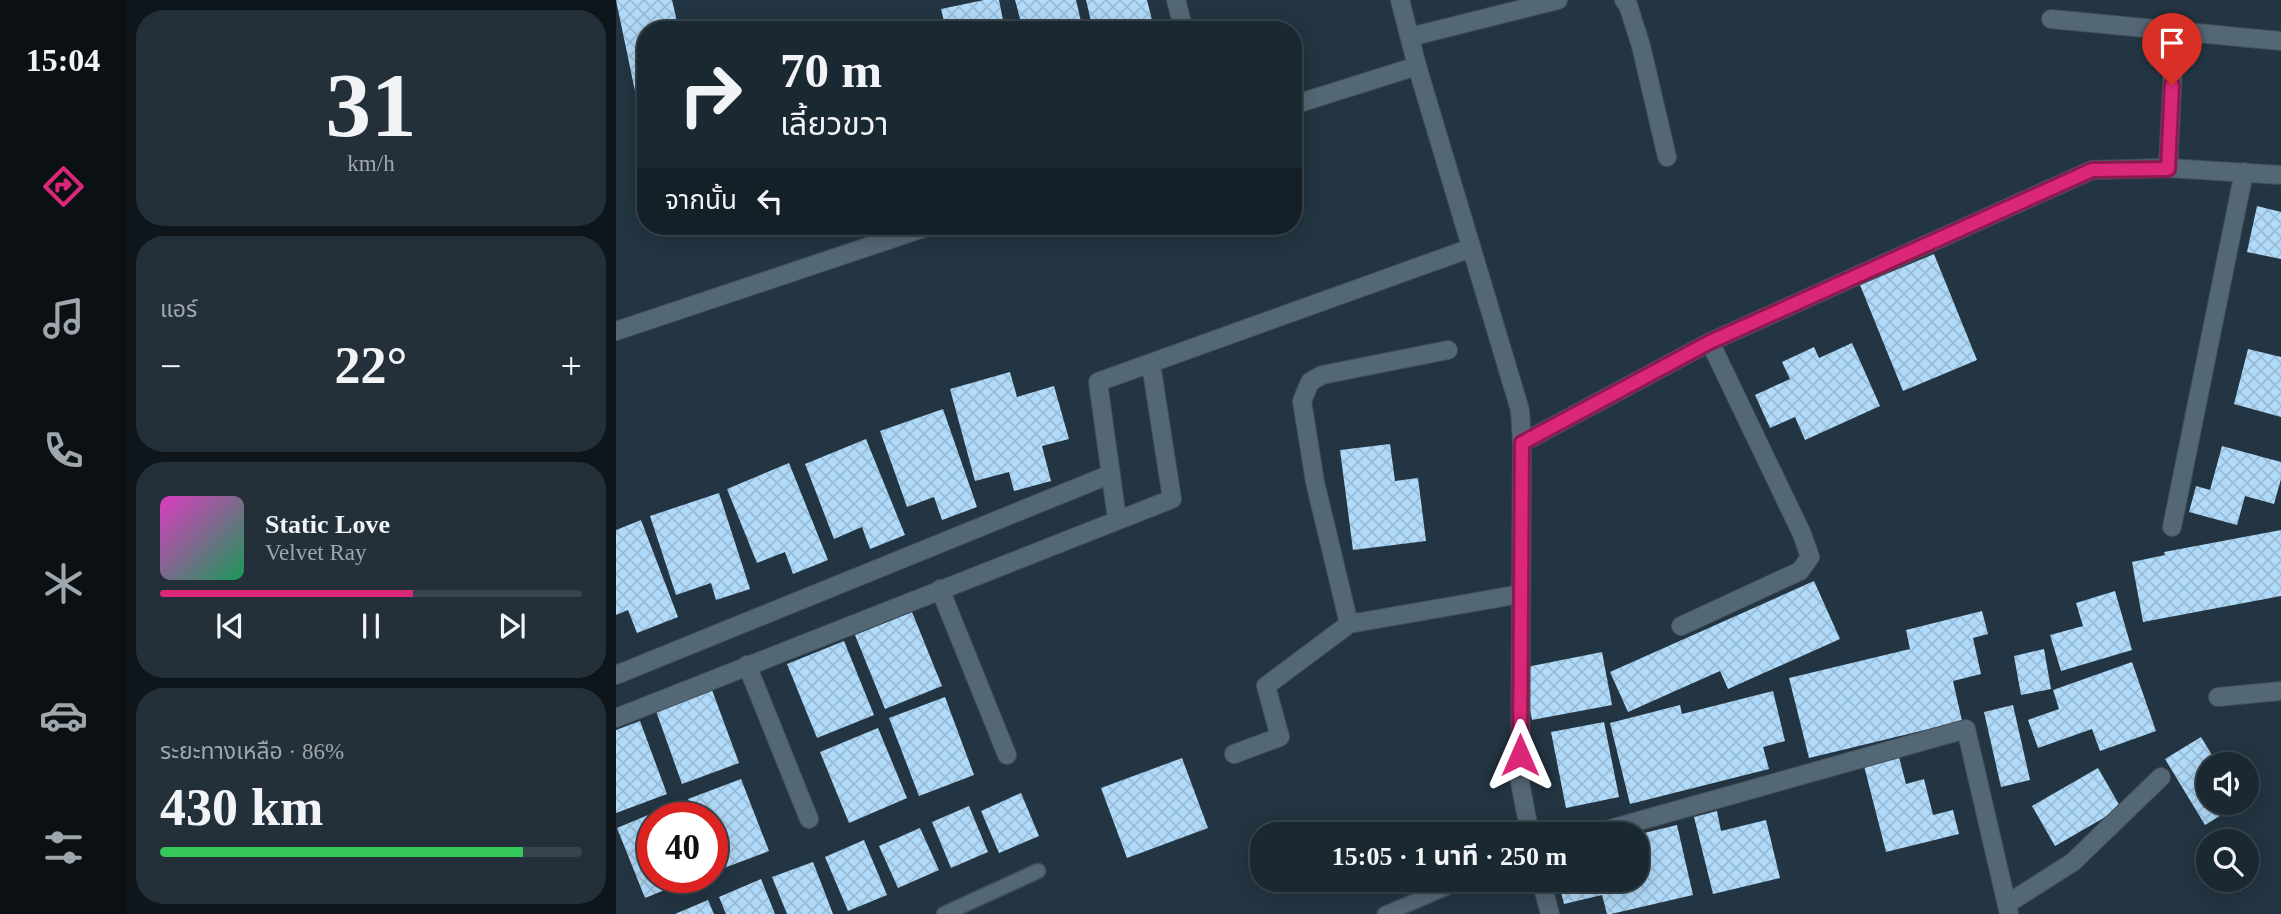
<!DOCTYPE html>
<html lang="th">
<head>
<meta charset="utf-8">
<style>
  body { margin:0; font-family:"Times New Roman","Noto Sans Thai",serif; background:#23303a; color:#f1f3f6; height:100vh; display:flex; flex-direction:column; font-size:26px; white-space:nowrap }
  * { box-sizing:border-box; margin:0 }
  p { font-size:23px; color:#9fa6ac }
  .icon { flex:none; width:38px; height:38px; fill:none; stroke:currentColor; stroke-width:2; stroke-linecap:round; stroke-linejoin:round }
  .map { position:relative; flex:1; overflow:hidden }
  .side { display:flex; flex-direction:column; gap:10px; padding:10px; background:#0e161c; width:490px }
  .side>* { flex:none }
  .guide { position:absolute; left:21px; top:21px; width:665px; height:214px; border-radius:28px; box-shadow:0 4px 18px #0003,0 0 0 2px #38444d; background:#1a2832; color:#f1f3f6; overflow:hidden }
  .tools { position:absolute; left:1580px; top:752px; display:grid; gap:14px }
  .tools a { display:grid; place-items:center; width:63px; height:63px; border-radius:50%; background:#1a2832; box-shadow:0 4px 18px #0003,0 0 0 2px #38444d; font-size:35px }
  .speed { position:absolute; left:21px; top:802px; display:flex; gap:14px; font-size:35px; font-weight:700; text-align:center }
  .speed>* { display:grid; place-content:center; width:91px; height:91px; border-radius:50%; background:#1a2832; box-shadow:0 4px 18px #0003,0 0 0 2px #38444d; line-height:1 }
  .speed .limit { border:10px solid #d22; background:#fff; color:#111 }
  .pin { position:absolute; display:grid; place-items:center; width:60px; height:60px; color:#fff; margin:-72px -30px; border-radius:50% 50% 50% 0; rotate:-45deg; box-shadow:0 0 7px #0007 }
  .pin .icon { rotate:45deg }
  .me { position:absolute; width:77px; margin:-38px; rotate:0deg; stroke-linejoin:round; filter:drop-shadow(0 0 5px #0008) }
  .turn { display:flex; align-items:center; gap:24px; height:147px; padding:0 28px; font-size:32px }
  .turn .icon { width:91px; height:91px; stroke-width:2.5 }
  .turn b { display:block; font-size:49px; line-height:60px }
  .then { display:flex; align-items:center; height:66px; padding:0 28px; background:#0003; gap:14px; font-size:26px }
  .big { font-size:52px; font-weight:700; line-height:1.1 }
  .side .widget { flex:1; display:flex; flex-direction:column; justify-content:center; gap:10px; min-width:0; padding:0 24px; border-radius:28px; background:#23303a }
  .side .dial { align-items:center; gap:0 }
  .dial b { font-size:91px; line-height:1 }
  .song { display:flex; align-items:center; gap:21px }
  .cover { width:84px; height:84px; border-radius:10px; background:linear-gradient(135deg,hsl(310 70% 55%),hsl(150 70% 35%)) }
  .played { height:7px; border-radius:4px; background:linear-gradient(90deg,#db2777 60%,#38444d 60%) }
  .keys { display:flex; justify-content:space-around; direction:ltr }
  .heat { display:flex; justify-content:space-between; align-items:center; font-size:38px; direction:ltr }
  .charge { height:10px; border-radius:5px; background:linear-gradient(90deg,#34c759 86%,#38444d 0) }
  .trip { position:absolute; left:634px; top:822px; width:399px; height:70px; border-radius:28px; background:#1a2832; box-shadow:0 4px 18px #0003,0 0 0 2px #38444d; font-weight:700; line-height:70px; text-align:center }
  main { display:flex; flex:1; min-height:0 }
  .tabs { display:flex; flex-direction:column; width:126px; justify-content:space-around; align-items:center; background:#0a1014; color:#9fa6ac }
  .tabs .icon { width:49px; height:49px }
  .tabs .on { color:#db2777 }
  .tabs b { font-size:32px; color:#f1f3f6 }
  .map>svg:first-child { display:block }
</style>
</head>
<body>
<main>
<nav class="tabs">
<b>15:04</b>
<svg class="icon on" aria-label="directions" viewBox="0 0 24 24"><path d="M12 3l9 9-9 9-9-9zM9 14v-3h6M13 9l2 2-2 2"/></svg>
<svg class="icon" aria-label="music" viewBox="0 0 24 24"><path d="M9 18V5l10-2v13"/><circle cx="6" cy="18" r="3"/><circle cx="16" cy="16" r="3"/></svg>
<svg class="icon" aria-label="phone" viewBox="0 0 24 24"><path d="M5 4h4l2 5-3 2q2 4 5 5l2-3 5 2v4C11 20 4 13 5 4z"/></svg>
<svg class="icon" aria-label="climate" viewBox="0 0 24 24"><path d="M12 3v18M4 7l16 10M4 17L20 7"/></svg>
<svg class="icon" aria-label="car" viewBox="0 0 24 24"><path d="M5 17H2v-5l4-1 3-4h7l3 4 3 1v5h-3M9 17h6M6 11h13"/><circle cx="7" cy="17" r="2"/><circle cx="17" cy="17" r="2"/></svg>
<svg class="icon" aria-label="filters" viewBox="0 0 24 24"><path d="M4 7h16M4 17h16"/><circle cx="9" cy="7" r="2"/><circle cx="15" cy="17" r="2"/></svg>
</nav>
<section class="side">
<div class="widget dial"><b>31</b><p>km/h</p></div>
<div class="widget"><p>แอร์</p>
<div class="heat"><a>−</a><b class="big">22°</b><a>+</a></div>
</div>
<div class="widget">
<div class="song"><i class="cover"></i><div><b>Static Love</b><p>Velvet Ray</p></div></div>
<div class="played"></div>
<div class="keys"><svg class="icon" aria-label="previous" viewBox="0 0 24 24"><path d="M18 5L8 12l10 7zM5 5v14"/></svg><svg class="icon" aria-label="pause" viewBox="0 0 24 24"><path d="M8 5v14M16 5v14"/></svg><svg class="icon" aria-label="next" viewBox="0 0 24 24"><path d="M6 5l10 7-10 7zM19 5v14"/></svg></div>
</div>
<div class="widget"><p>ระยะทางเหลือ · 86%</p><b class="big">430 km</b><div class="charge"></div></div>
</section>
<div class="map">
<svg width="1665" height="914" viewBox="0 0 1665 914">
  <defs>
    <pattern id="building-cross-hatch" width="8" height="8" patternUnits="userSpaceOnUse" patternTransform="scale(1.75)"><rect width="8" height="8" fill="#b0daf9"/><path d="M0 0l8 8M0 8l8-8" fill="none" stroke="#99bbd5"/></pattern>
  </defs>
  <rect width="100%" height="100%" fill="#233542"/>
  <g fill="url(#building-cross-hatch)">
    <path d="M0,0H56L63,30H30V94L20,96Z"/>
    <path d="M368,0H383L389,30H330L325,9Z"/>
    <path d="M399,0H460L467,30H407Z"/>
    <path d="M470,0H531L538,28L477,30Z"/>
    <path d="M1641,206L1665,212V259L1631,252Z"/>
    <path d="M1318,254L1361,360L1287,391L1244,285Z"/>
    <path d="M1236,343L1264,406L1189,440L1179,417L1154,428L1139,395L1174,379L1166,362L1198,347L1203,358Z"/>
    <path d="M1632,349L1665,357V417L1618,404Z"/>
    <path d="M394,372L401,397L438,386L453,439L426,446L435,481L398,491L393,472L359,481L334,389Z"/>
    <path d="M327,409L361,507L326,520L318,497L291,507L264,431Z"/>
    <path d="M250,439L289,535L254,549L246,527L218,539L189,464Z"/>
    <path d="M774,444L779,481L802,478L810,541L737,550L724,450Z"/>
    <path d="M1606,446L1665,462V479L1658,504L1629,496L1621,525L1573,512L1580,486L1594,490Z"/>
    <path d="M173,463L212,560L177,574L169,552L141,563L111,489Z"/>
    <path d="M103,493L134,589L100,600L95,583L60,595L34,516Z"/>
    <path d="M25,520L62,617L21,633L12,610L0,615V530Z"/>
    <path d="M1665,530V596L1527,622L1516,562L1549,555L1548,552Z"/>
    <path d="M1198,581L1224,639L1112,689L1104,671L1012,712L994,672Z"/>
    <path d="M1499,591L1516,650L1445,671L1434,635L1467,626L1460,603Z"/>
    <path d="M1366,611L1372,634L1357,638L1365,674L1337,681L1346,721L1193,758L1173,678L1294,649L1290,630Z"/>
    <path d="M296,612L326,686L269,709L239,635Z"/>
    <path d="M228,641L258,715L201,738L171,664Z"/>
    <path d="M1428,649L1435,689L1405,695L1398,656Z"/>
    <path d="M986,652L996,705L916,720L906,668Z"/>
    <path d="M1516,662L1540,731L1484,751L1476,729L1422,748L1412,720L1443,709L1437,690Z"/>
    <path d="M96,690L123,763L66,784L40,711Z"/>
    <path d="M1157,691L1169,741L1147,747L1153,769L1014,804L994,723L1064,705L1066,714Z"/>
    <path d="M329,697L358,775L303,796L273,718Z"/>
    <path d="M1397,705L1414,780L1385,787L1368,712Z"/>
    <path d="M24,721L51,794L0,813V730Z"/>
    <path d="M988,722L1003,797L950,808L935,732Z"/>
    <path d="M262,728L291,798L233,823L204,752Z"/>
    <path d="M1585,737L1602,765H1592V803H1625L1589,825L1549,759Z"/>
    <path d="M1282,753L1290,784L1308,779L1317,815L1337,810L1343,834L1270,852L1247,762Z"/>
    <path d="M566,758L592,828L511,858L485,788Z"/>
    <path d="M1482,768L1505,808L1439,846L1416,806Z"/>
    <path d="M125,779L153,851L100,871L96,862V817H79L72,799Z"/>
    <path d="M405,793L423,836L383,853L365,811Z"/>
    <path d="M56,805L61,817H37V877H81L29,898L1,828Z"/>
    <path d="M353,806L372,852L335,868L316,822Z"/>
    <path d="M1101,811L1105,831L1150,820L1164,878L1097,894L1078,817Z"/>
    <path d="M1061,825L1077,895L995,914H991L986,895L948,904L942,880H1020V835Z"/>
    <path d="M304,828L323,870L282,888L263,846Z"/>
    <path d="M248,840L271,895L232,911L209,857Z"/>
    <path d="M197,862L217,914H171L156,877Z"/>
    <path d="M145,879L159,914H110L103,897Z"/>
    <path d="M92,900L98,914H59Z"/>
  </g>
  <g fill="none" stroke-linecap="round" stroke-linejoin="round">
    <g stroke="#41505b" stroke-width="17">
      <g id="service">
        <path d="M328,914L422,871"/>
        <path d="M769,914L848,880"/>
      </g>
    </g>
    <g stroke="#41505b" stroke-width="20">
      <g id="minor">
        <path d="M560,0L568,30"/>
        <path d="M1008,0L1012,5L1025,46L1051,157"/>
        <path d="M1435,19L1665,41"/>
        <path d="M794,37L942,0"/>
        <path d="M677,105L801,66"/>
        <path d="M1552,168L1559,29"/>
        <path d="M0,331L314,226"/>
        <path d="M906,443L1094,342L1476,170L1552,168L1665,175"/>
        <path d="M501,519L482,382L855,248"/>
        <path d="M1556,527L1628,172"/>
        <path d="M324,589L391,755"/>
        <path d="M733,624L699,482L686,401L694,382L706,375L832,350"/>
        <path d="M1065,626L1184,571L1194,557L1186,534L1094,342"/>
        <path d="M131,665L193,819"/>
        <path d="M0,675L495,474"/>
        <path d="M1602,697L1665,691"/>
        <path d="M0,718L556,499L535,364"/>
        <path d="M618,754L664,737L650,686L733,624L905,594"/>
        <path d="M973,835L1350,729L1393,914"/>
        <path d="M1391,904L1457,862L1545,777"/>
      </g>
    </g>
    <g stroke="#41505b" stroke-width="20">
      <g id="tertiary">
        <path d="M784,0L801,66L904,410L906,443L904,782L914,835"/>
        <path d="M925,880L934,914"/>
      </g>
    </g>
    <use href="#service" stroke="#546775" stroke-width="14"/>
    <use href="#minor" stroke="#546775" stroke-width="18"/>
    <use href="#tertiary" stroke="#546775" stroke-width="18"/>
  </g>
  <g fill="none" stroke-linecap="round" stroke-linejoin="round">
    <g stroke="#8e194d" stroke-width="18">
      <path id="route" d="M904,755L906,443L1094,342L1476,170L1552,169L1556,85"/>
    </g>
    <use href="#route" stroke="#db2777" stroke-width="12"/>
  </g>
</svg>
<div class="tools">
<a><svg class="icon" aria-label="sound" viewBox="0 0 24 24"><path d="M4 9h4l5-4v14l-5-4H4zM17 9q2 3 0 6"/></svg></a>
<a><svg class="icon" aria-label="search" viewBox="0 0 24 24"><circle cx="10" cy="10" r="6"/><path d="M15 15l6 6"/></svg></a>
</div>
<div class="speed"><div class="limit">40</div></div>
<div class="pin" style="left:1556px;top:85px;background:#d93025"><svg class="icon" aria-label="arrive" viewBox="0 0 24 24"><path d="M6 21V4h12l-3 4 3 4H6"/></svg></div>
<svg class="me" style="left:904px;top:755px" viewBox="-20 -20 40 40"><path d="M0-17L14 15 0 8-14 15z" fill="#db2777" stroke="#fff" stroke-width="4"/></svg>
<div class="trip">15:05 · 1 นาที · 250 m</div>
<div class="guide">
<div class="turn"><svg class="icon" aria-label="right" viewBox="0 0 24 24"><path d="M7 20v-9h11M14 6l5 5-5 5"/></svg><div><b>70 m</b>เลี้ยวขวา</div></div>
<div class="then">จากนั้น<svg class="icon" aria-label="left" viewBox="0 0 24 24"><path d="M17 20v-9H6M10 6l-5 5 5 5"/></svg></div>
</div>
</div>
</main>
</body>
</html>
